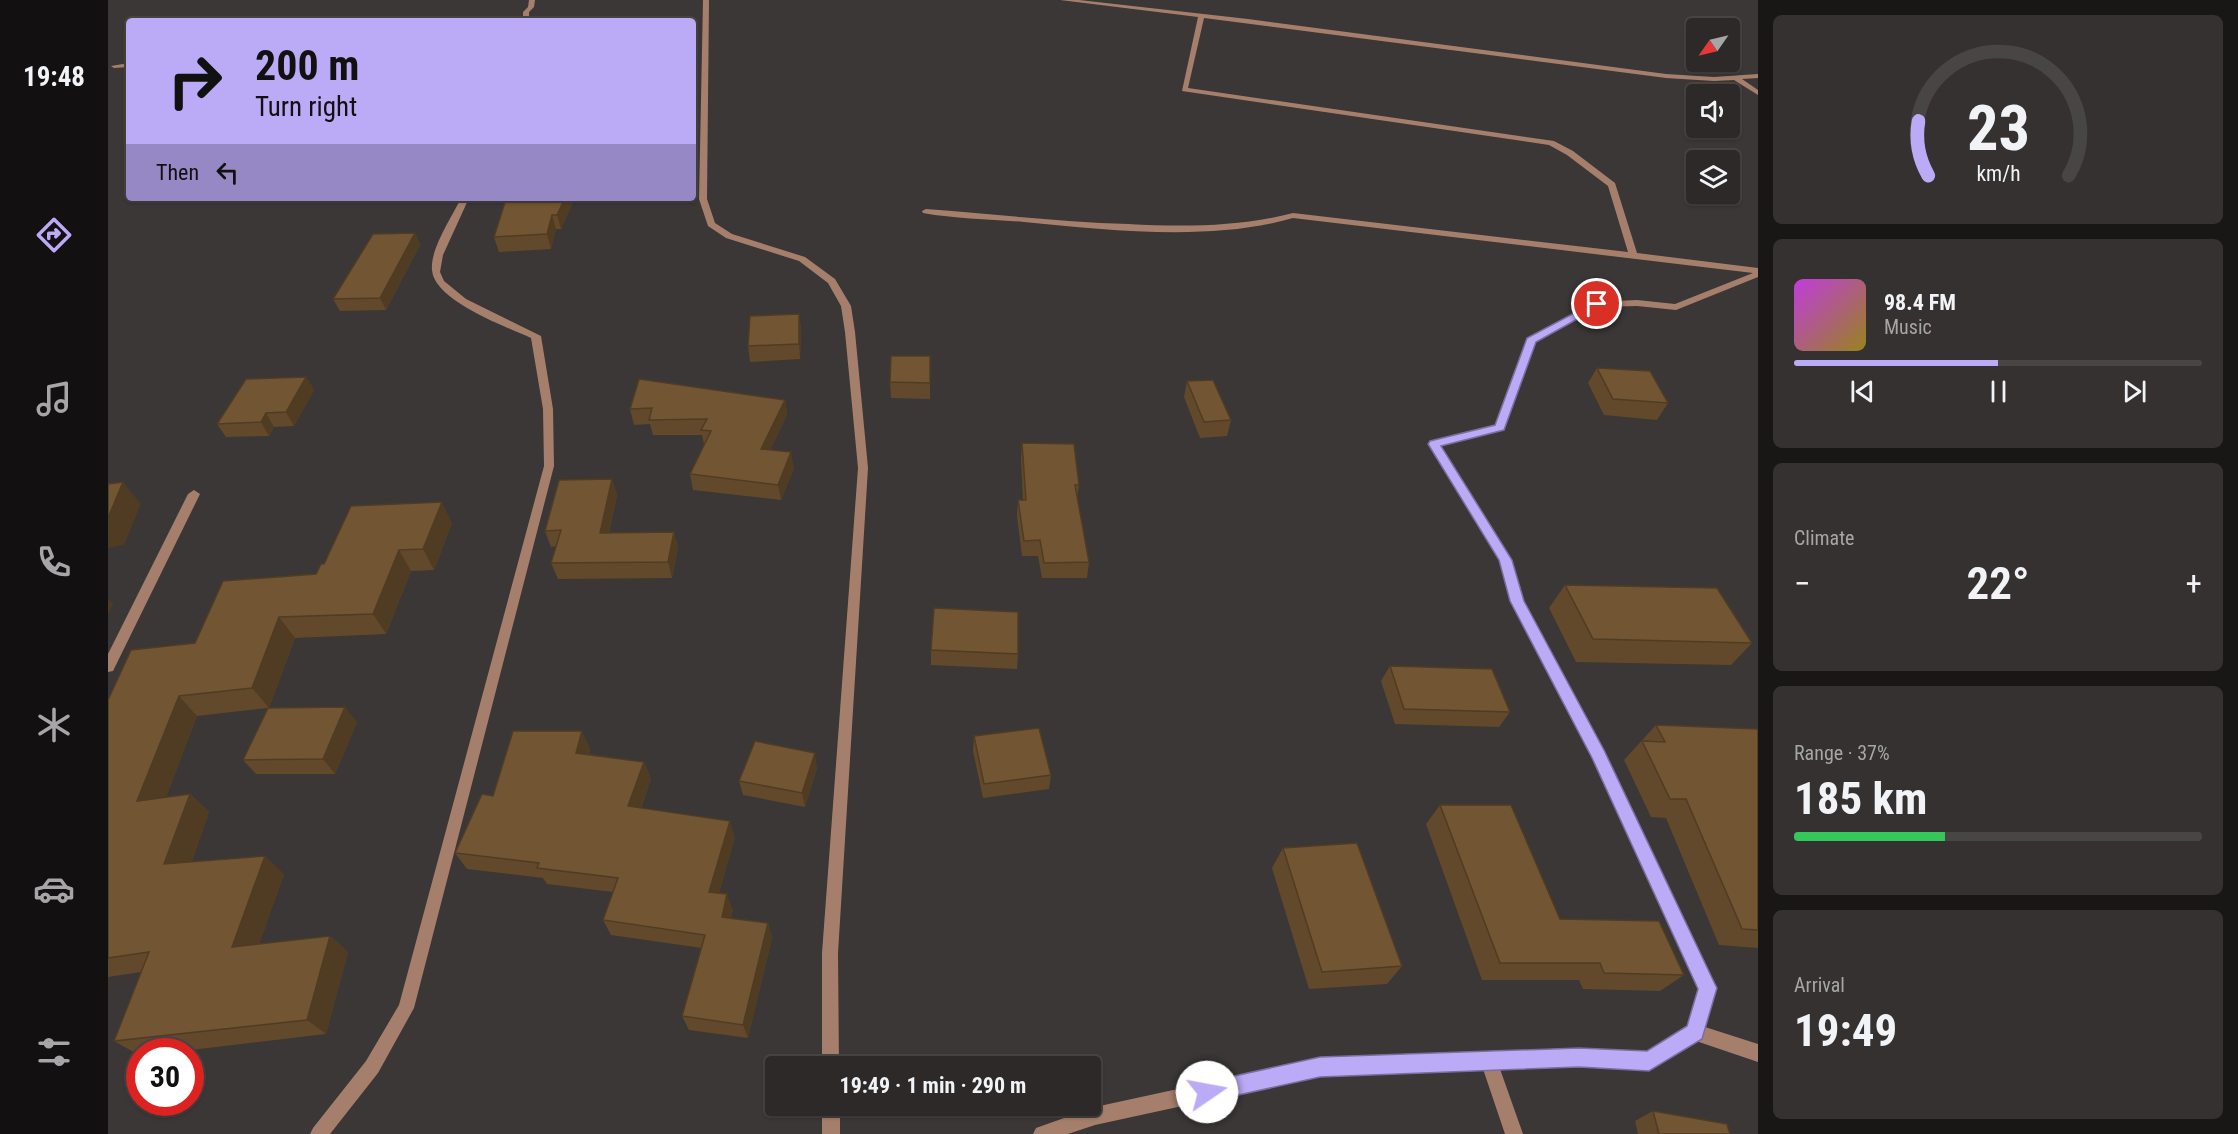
<!DOCTYPE html>
<html lang="en">
<head>
<meta charset="utf-8">
<style>
  body { margin:0; font-family:"Roboto Condensed",sans-serif; background:#343130; color:#f1f3f6; height:100vh; display:flex; flex-direction:column; font-size:22px; white-space:nowrap }
  * { box-sizing:border-box; margin:0 }
  p { font-size:20px; color:#a6a6a8 }
  .icon { flex:none; width:33px; height:33px; fill:none; stroke:currentColor; stroke-width:2; stroke-linecap:round; stroke-linejoin:round }
  .map { position:relative; flex:1; overflow:hidden }
  .drawer { display:flex; flex-direction:column; gap:15px; padding:15px; background:#181716; width:480px }
  .drawer>* { flex:none }
  .top-card { position:absolute; left:18px; top:18px; width:570px; height:183px; border-radius:6px; box-shadow:0 2px 4px #0004,0 0 0 2px #484545; background:#bbaaf6; color:#111; overflow:hidden }
  .needle { width:39px; rotate:236deg }
  .tools { position:absolute; left:1578px; top:18px; display:grid; gap:12px }
  .tools a { display:grid; place-items:center; width:54px; height:54px; border-radius:6px; background:#2c2928; box-shadow:0 2px 4px #0004,0 0 0 2px #484545; font-size:30px }
  .speed { position:absolute; left:18px; top:1038px; display:flex; gap:12px; font-size:30px; font-weight:700; text-align:center }
  .speed>* { display:grid; place-content:center; width:78px; height:78px; border-radius:50%; background:#2c2928; box-shadow:0 2px 4px #0004,0 0 0 2px #484545; line-height:1 }
  .speed .limit { border:9px solid #d22; background:#fff; color:#111 }
  .pin { position:absolute; display:grid; place-items:center; width:51px; height:51px; color:#fff; margin:-26px; border:3px solid #fff; border-radius:50%; box-shadow:0 2px 6px #0007 }
  .me { position:absolute; width:66px; margin:-33px; rotate:78deg; stroke-linejoin:round; filter:drop-shadow(0 0 4px #0008) }
  .turn { display:flex; align-items:center; gap:21px; height:126px; padding:0 30px; font-size:27px }
  .turn .icon { width:78px; height:78px; stroke-width:2.5 }
  .turn b { display:block; font-size:42px; line-height:51px }
  .then { display:flex; align-items:center; height:57px; padding:0 30px; background:#0003; gap:12px; font-size:22px }
  .big { font-size:45px; font-weight:700; line-height:1.1 }
  .drawer .tile { flex:1; display:flex; flex-direction:column; justify-content:center; gap:9px; min-width:0; padding:0 21px; border-radius:9px; background:#343130 }
  .drawer .dial { align-items:center; gap:0 }
  .dial svg { height:156px; overflow:visible; fill:none; stroke:#484545; stroke-width:7; stroke-linecap:round; text-anchor:middle }
  .dial text { fill:#f1f3f6; stroke:none }
  .song { display:flex; align-items:center; gap:18px }
  .cover { width:72px; height:72px; border-radius:9px; background:linear-gradient(135deg,hsl(290 70% 55%),hsl(50 70% 35%)) }
  .played { height:6px; border-radius:3px; background:linear-gradient(90deg,#bbaaf6 50%,#484545 50%) }
  .keys { display:flex; justify-content:space-around; direction:ltr }
  .heat { display:flex; justify-content:space-between; align-items:center; font-size:33px; direction:ltr }
  .charge { height:9px; border-radius:4px; background:linear-gradient(90deg,#34c759 37%,#484545 0) }
  .trip { position:absolute; left:657px; top:1056px; width:336px; height:60px; border-radius:6px; background:#2c2928; box-shadow:0 2px 4px #0004,0 0 0 2px #484545; font-weight:700; line-height:60px; text-align:center }
  main { display:flex; flex:1; min-height:0 }
  .tab-bar { display:flex; flex-direction:column; width:108px; justify-content:space-around; align-items:center; background:#121010; color:#a6a6a8 }
  .tab-bar .icon { width:42px; height:42px }
  .tab-bar .selected { color:#bbaaf6 }
  .tab-bar b { font-size:27px; color:#f1f3f6 }
  .map>svg:first-child { display:block }
</style>
</head>
<body>
<main>
<nav class="tab-bar">
<b>19:48</b>
<svg class="icon selected" aria-label="directions" viewBox="0 0 24 24"><path d="M12 3l9 9-9 9-9-9zM9 14v-3h6M13 9l2 2-2 2"/></svg>
<svg class="icon" aria-label="music" viewBox="0 0 24 24"><path d="M9 18V5l10-2v13"/><circle cx="6" cy="18" r="3"/><circle cx="16" cy="16" r="3"/></svg>
<svg class="icon" aria-label="phone" viewBox="0 0 24 24"><path d="M5 4h4l2 5-3 2q2 4 5 5l2-3 5 2v4C11 20 4 13 5 4z"/></svg>
<svg class="icon" aria-label="climate" viewBox="0 0 24 24"><path d="M12 3v18M4 7l16 10M4 17L20 7"/></svg>
<svg class="icon" aria-label="car" viewBox="0 0 24 24"><path d="M5 17H2v-5l4-1 3-4h7l3 4 3 1v5h-3M9 17h6M6 11h13"/><circle cx="7" cy="17" r="2"/><circle cx="17" cy="17" r="2"/></svg>
<svg class="icon" aria-label="filters" viewBox="0 0 24 24"><path d="M4 7h16M4 17h16"/><circle cx="9" cy="7" r="2"/><circle cx="15" cy="17" r="2"/></svg>
</nav>
<div class="map">
<svg width="1650" height="1134" viewBox="0 0 1650 1134">
  <rect width="100%" height="100%" fill="#3a3736"/>
  <g fill="none" stroke-linecap="round" stroke-linejoin="round">
    <g fill="#a67f6c" fill-rule="evenodd">
      <path d="M421,0H427L426,7L421,12V21H415V12L420,7Z"/>
      <path d="M595,0H601L599,199L607,223L624,234L697,257L727,279L743,306L747,332L760,468L730,953L731,1066H714V953L750,468L737,332L733,306L720,283L691,261L618,238L600,226L591,199Z"/>
      <path d="M952,0H971L1140,19L1558,74L1606,77L1650,74V78L1634,79L1650,90V95L1626,80L1606,81L1558,78L1096,18L1080,88L1446,141L1465,151L1507,183L1529,253L1650,268V277L1568,310L1529,306L1491,307L1427,342L1396,429L1333,446L1404,560L1415,601L1496,751L1606,982L1608,988L1597,1027L1650,1044V1062L1588,1041L1541,1070L1471,1066L1392,1069L1415,1134H1397L1375,1069L1212,1076L987,1125L960,1134H925L928,1128L987,1107L1212,1058L1471,1048L1539,1052L1580,1027L1592,988L1485,758L1403,601L1392,560L1321,444L1322,441L1388,425L1420,338L1486,302L1529,300L1567,304L1645,273L1185,218C1104,242 1000,230 916,222C883,219 848,219 815,213L814,211L818,209C885,214 953,222 1020,224C1076,227 1131,227 1185,213L1520,252L1500,186L1459,155L1441,145L1074,91L1090,17Z"/>
      <path d="M21,63V67L6,68L3,66Z"/>
      <path d="M353,198H361L335,255L332,272L336,281L358,299L433,336L445,409L446,466L306,1008L270,1073L222,1134H202L205,1128L258,1061L291,1005L436,466L435,409L423,338C399,327 326,301 324,270C322,249 344,217 353,198Z"/>
      <path d="M86,490L92,494L5,671L0,672V654L80,494Z"/>
      <rect x="714" y="1106" width="18" height="28"/>
    </g>
  </g>
  <g fill="#62492b">
    <path d="M426,198H466V200L453,229H448L443,249L391,252L386,237Z"/>
    <path d="M307,233L312,245L278,310L232,311L225,299Z"/>
    <path d="M691,314L693,330L692,359L642,362L640,346Z"/>
    <path d="M822,356V399L783,398L782,382Z"/>
    <path d="M1489,368L1560,403L1549,420L1496,415L1480,383Z"/>
    <path d="M198,377L206,390L186,426L166,427L161,436L118,437L109,424Z"/>
    <path d="M1079,381L1123,420L1119,436L1092,438L1076,397Z"/>
    <path d="M677,400L679,415L662,450L686,468L673,500L585,490L582,474L596,444L594,435H545L542,424L526,425L522,409Z"/>
    <path d="M914,443L971,485L969,498L981,562L979,578H934L930,556H914L909,516L910,500H915L913,459Z"/>
    <path d="M504,479L509,495L501,533L566,532L570,548L564,578L450,579L443,563L448,546L443,547L437,531Z"/>
    <path d="M344,523L326,570L303,571L278,634L187,638L161,708L249,722L227,774H148L135,760L160,708L89,716L58,797L82,794L101,812L84,861L176,874L151,944L222,936L240,952L218,1034L66,1052H32L31,1055L6,1041L33,972L0,977V700L87,643L208,574L216,564Z"/>
    <path d="M1457,585L1644,643L1623,665L1468,662L1441,608Z"/>
    <path d="M823,650L910,654L909,669L823,665Z"/>
    <path d="M1282,666L1402,712L1391,727L1287,724L1273,681Z"/>
    <path d="M1548,725L1650,729V948L1611,945L1558,818L1543,817L1516,760Z"/>
    <path d="M866,736L943,775L941,789L875,798L865,751Z"/>
    <path d="M482,748L481,754L536,762L543,779L533,808L627,837L611,893L625,910L623,918L660,923L664,938L640,1038L581,1030L574,1016L594,948L503,935L495,920L505,892L439,884L435,878L359,869L347,853L385,796Z"/>
    <path d="M709,768L697,807L635,795L631,781Z"/>
    <path d="M1332,805L1452,919L1576,975L1552,991L1475,989L1471,980H1374L1318,824Z"/>
    <path d="M1175,848L1294,966L1279,984L1201,989L1164,868Z"/>
    <path d="M1545,1111L1622,1134H1530L1527,1121Z"/>
  </g>
  <g fill="#503c23">
    <path d="M457,198H466V200L453,229L449,215Z"/>
    <path d="M444,215L448,229L443,249L439,234Z"/>
    <path d="M307,233L312,245L278,310L272,298Z"/>
    <path d="M691,314L693,330L692,359L691,344Z"/>
    <path d="M198,377L206,390L186,426L178,412Z"/>
    <path d="M677,400L679,415L655,464L653,449Z"/>
    <path d="M158,413L166,427L161,436L153,422Z"/>
    <path d="M683,452L686,468L673,500L670,485Z"/>
    <path d="M504,479L509,495L497,549L492,533Z"/>
    <path d="M15,482L33,504L16,545L0,548V518Z"/>
    <path d="M334,502L344,523L326,570L315,549Z"/>
    <path d="M566,532L570,548L564,578L560,562Z"/>
    <path d="M291,550L303,571L278,634L265,614Z"/>
    <path d="M0,599L5,604L0,614Z"/>
    <path d="M171,617L187,638L161,708L144,688Z"/>
    <path d="M71,696L89,716L50,819L29,801Z"/>
    <path d="M237,707L249,722L227,774L215,759Z"/>
    <path d="M474,731L482,748L477,770L468,753Z"/>
    <path d="M707,753L709,768L697,807L694,793Z"/>
    <path d="M536,762L543,779L527,823L520,806Z"/>
    <path d="M82,794L101,812L77,881L56,864Z"/>
    <path d="M622,821L627,837L607,907L601,892Z"/>
    <path d="M157,856L176,874L144,963L124,947Z"/>
    <path d="M619,894L625,910L619,932L614,917Z"/>
    <path d="M660,923L664,938L640,1038L635,1025Z"/>
    <path d="M222,936L240,952L218,1034L199,1020Z"/>
  </g>
  <g fill="#725532" stroke="#503c23" stroke-width="1.5">
    <path d="M426,198H457L449,215H444L439,234L386,237L398,199Z"/>
    <path d="M307,233L272,298L225,299L265,234Z"/>
    <path d="M691,314V344L640,346L642,316Z"/>
    <path d="M783,356H822V383L782,382Z"/>
    <path d="M1489,368L1542,371L1560,403L1505,399Z"/>
    <path d="M198,377L178,412L158,413L153,422L109,424L138,379Z"/>
    <path d="M531,379L677,400L653,449L683,452L670,485L582,474L603,431L593,430L599,419L541,420L544,408L522,409Z"/>
    <path d="M1105,380L1123,420L1096,422L1079,381Z"/>
    <path d="M914,443L966,444L971,485H967L981,562L936,563L932,540L916,541L910,500H918Z"/>
    <path d="M504,479L492,533L566,532L560,562L443,563L453,530L437,531L451,480Z"/>
    <path d="M15,482L0,518V484Z"/>
    <path d="M334,502L315,549L291,550L265,614L171,617L144,688L71,696L29,801L82,794L56,864L157,856L124,947L222,936L199,1020L6,1041L41,952L0,958V700L23,650L87,643L115,581L208,574L213,564H216L243,506Z"/>
    <path d="M1457,585L1609,588L1644,643L1485,639Z"/>
    <path d="M826,608L910,612V654L823,650Z"/>
    <path d="M1282,666L1384,669L1402,712L1296,709Z"/>
    <path d="M237,707L215,759L135,760L160,708Z"/>
    <path d="M1548,725L1650,729V930L1634,929L1578,799H1562L1534,741L1557,742Z"/>
    <path d="M931,728L943,775L876,784L866,736Z"/>
    <path d="M405,731H474L468,753L536,762L520,806L622,821L601,892L619,894L614,917L660,923L635,1025L574,1016L597,935L495,920L510,878L429,868L431,863L347,853L374,794L385,796Z"/>
    <path d="M647,741L707,753L694,793L631,781Z"/>
    <path d="M1332,805H1403L1452,919L1551,921L1576,975L1496,973L1492,963H1392Z"/>
    <path d="M1249,843L1294,966L1214,972L1175,848Z"/>
    <path d="M1545,1111L1619,1124L1622,1134H1551Z"/>
  </g>
  <path fill="#bbaaf6" stroke="#7a6ea0" stroke-width="1.5" d="M1489,301L1493,302V306L1428,342L1396,430L1333,446L1404,560L1416,601L1496,750L1606,982L1609,988L1594,1039L1541,1071L1471,1067L1212,1077L1099,1102L1092,1099L1089,1092L1092,1085L1099,1082L1212,1057L1471,1048L1539,1051L1579,1026L1590,989L1484,758L1402,601L1391,560L1320,444L1322,441L1387,425L1419,338Z"/>
</svg>
<div class="tools">
<a><svg class="needle" viewBox="-14 -14 28 28"><path d="M0-13l5 13h-10z" fill="#e53935"/><path d="M0 13l5-13h-10z" fill="#a6a6a8"/></svg></a>
<a><svg class="icon" aria-label="sound" viewBox="0 0 24 24"><path d="M4 9h4l5-4v14l-5-4H4zM17 9q2 3 0 6"/></svg></a>
<a><svg class="icon" aria-label="layers" viewBox="0 0 24 24"><path d="M12 4l9 5-9 5-9-5zM3 14l9 5 9-5"/></svg></a>
</div>
<div class="speed"><div class="limit">30</div></div>
<div class="pin" style="left:1489px;top:304px;background:#d93025"><svg class="icon" aria-label="arrive" viewBox="0 0 24 24"><path d="M6 21V4h12l-3 4 3 4H6"/></svg></div>
<svg class="me" style="left:1099px;top:1092px" viewBox="-20 -20 40 40"><circle r="19" fill="#fff"/><path d="M0-13L10 11 0 6-10 11z" fill="#bbaaf6"/></svg>
<div class="trip">19:49 · 1 min · 290 m</div>
<div class="top-card">
<div class="turn"><svg class="icon" aria-label="right" viewBox="0 0 24 24"><path d="M7 20v-9h11M14 6l5 5-5 5"/></svg><div><b>200 m</b>Turn right</div></div>
<div class="then">Then<svg class="icon" aria-label="left" viewBox="0 0 24 24"><path d="M17 20v-9H6M10 6l-5 5 5 5"/></svg></div>
</div>
</div>
<section class="drawer">
<div class="tile dial"><svg viewBox="0 0 100 80">
<path d="M14 69A42 42 0 1 1 86 69"/>
<path d="M14 69A42 42 0 0 1 9 41" stroke="#bbaaf6"/>
<text x="50" y="56" font-size="32" font-weight="700">23</text>
<text x="50" y="72" font-size="11">km/h</text>
</svg></div>
<div class="tile">
<div class="song"><i class="cover"></i><div><b>98.4 FM</b><p>Music</p></div></div>
<div class="played"></div>
<div class="keys"><svg class="icon" aria-label="previous" viewBox="0 0 24 24"><path d="M18 5L8 12l10 7zM5 5v14"/></svg><svg class="icon" aria-label="pause" viewBox="0 0 24 24"><path d="M8 5v14M16 5v14"/></svg><svg class="icon" aria-label="next" viewBox="0 0 24 24"><path d="M6 5l10 7-10 7zM19 5v14"/></svg></div>
</div>
<div class="tile"><p>Climate</p>
<div class="heat"><a>−</a><b class="big">22°</b><a>+</a></div>
</div>
<div class="tile"><p>Range · 37%</p><b class="big">185 km</b><div class="charge"></div></div>
<div class="tile"><p>Arrival</p><b class="big">19:49</b></div>
</section>
</main>
</body>
</html>
